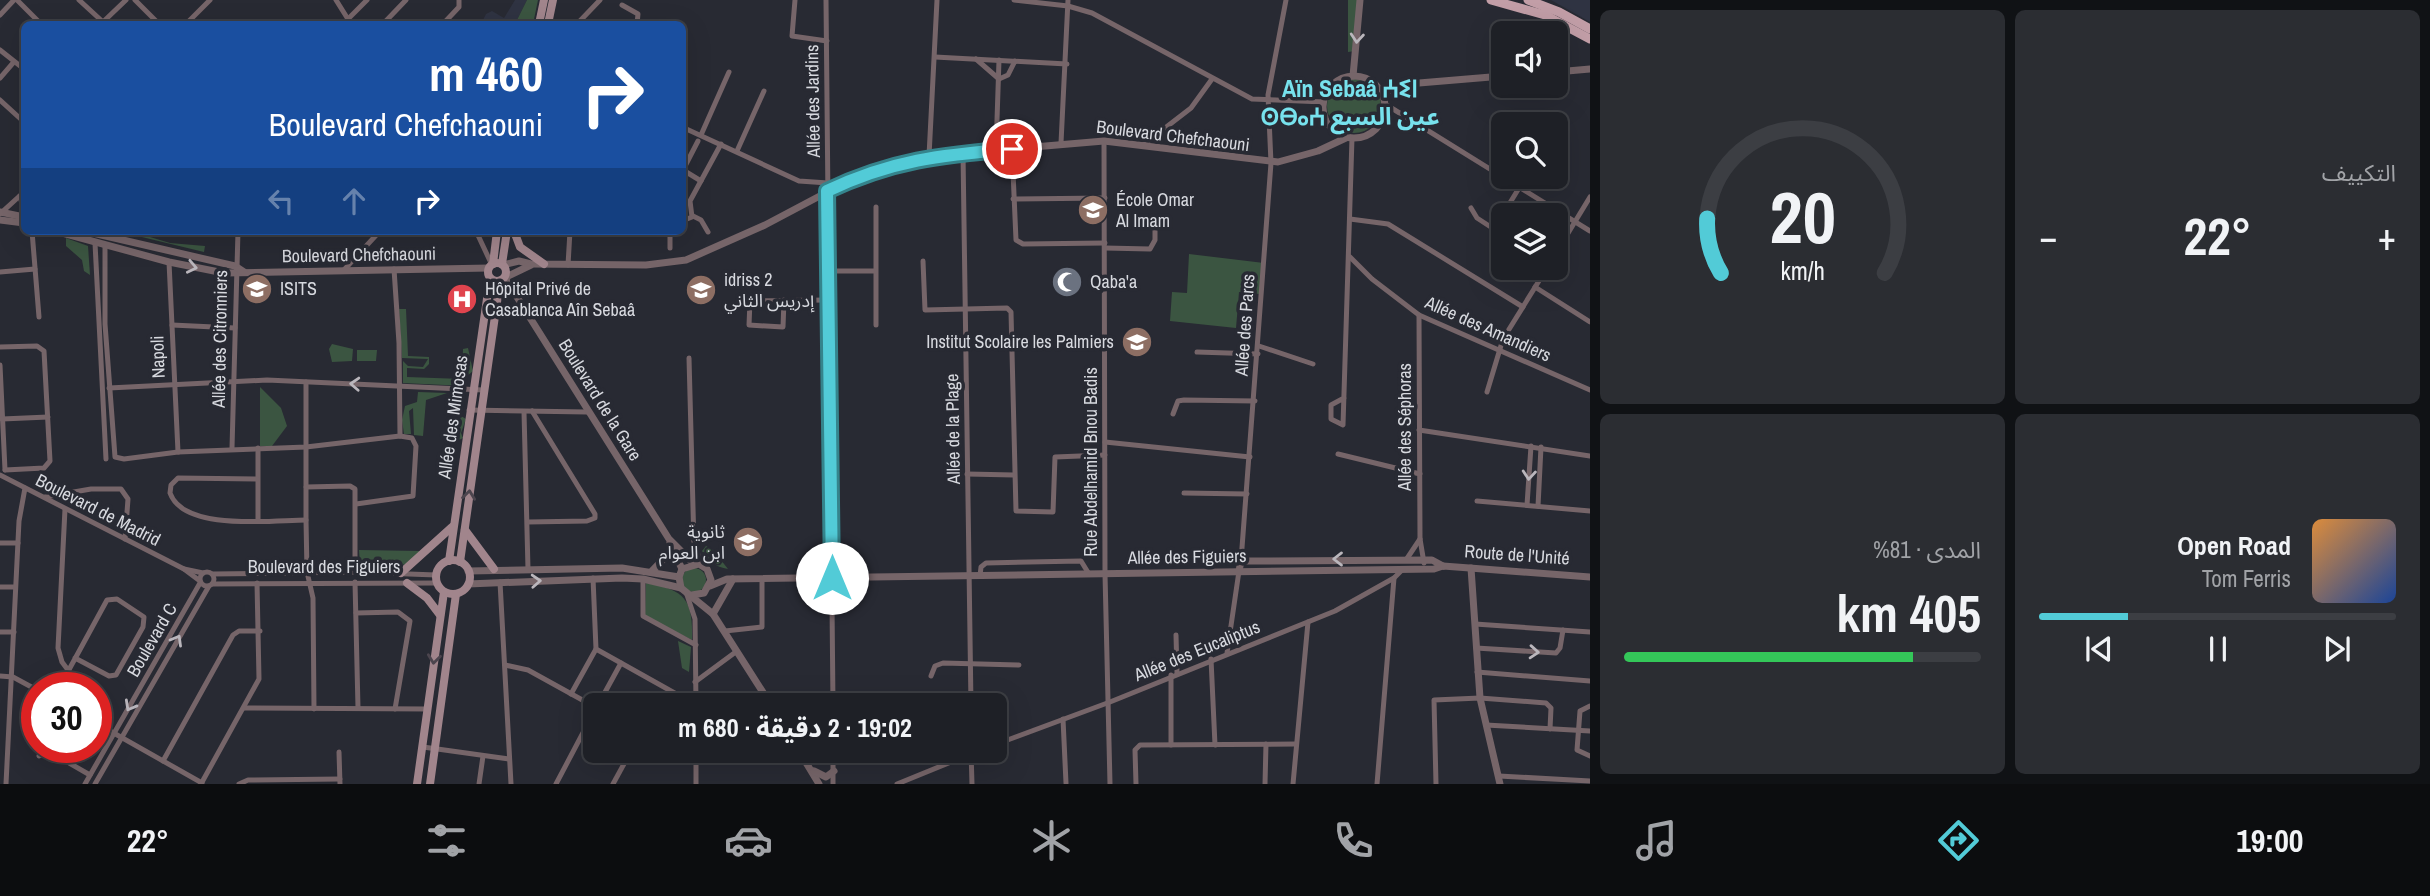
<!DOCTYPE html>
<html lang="ar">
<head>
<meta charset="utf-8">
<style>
  body { margin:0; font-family:"Archivo Narrow","Noto Sans Arabic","Noto Sans Tifinagh",sans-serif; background:#2b2d32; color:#f1f3f6; direction:rtl; height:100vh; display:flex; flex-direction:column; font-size:26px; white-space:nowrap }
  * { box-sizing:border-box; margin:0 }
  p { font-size:23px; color:#a1a3a7 }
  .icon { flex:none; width:38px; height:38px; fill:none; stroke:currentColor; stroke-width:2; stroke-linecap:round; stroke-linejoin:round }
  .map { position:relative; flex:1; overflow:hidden; direction:ltr }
  .sheet { display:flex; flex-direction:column; gap:10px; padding:10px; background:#101215; width:840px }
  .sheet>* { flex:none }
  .top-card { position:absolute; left:21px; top:21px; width:665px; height:214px; border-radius:10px; box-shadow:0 7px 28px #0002,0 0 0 2px #3c3e43; direction:rtl; background:#1a4fa0; color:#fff; overflow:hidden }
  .buttons { position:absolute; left:1491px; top:21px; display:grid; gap:14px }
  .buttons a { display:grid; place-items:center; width:77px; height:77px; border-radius:10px; background:#1e2026; box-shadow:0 7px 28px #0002,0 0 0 2px #3c3e43; font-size:35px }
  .speed { position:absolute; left:21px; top:672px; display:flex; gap:14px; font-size:35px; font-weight:700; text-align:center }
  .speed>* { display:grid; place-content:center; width:91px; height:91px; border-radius:50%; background:#1e2026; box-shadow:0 7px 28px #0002,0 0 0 2px #3c3e43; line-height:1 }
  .speed .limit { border:10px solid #d22; background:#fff; color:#111 }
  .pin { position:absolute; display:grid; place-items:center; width:60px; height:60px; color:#fff; margin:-30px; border:4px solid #fff; border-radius:50%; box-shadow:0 2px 7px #0007 }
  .me { position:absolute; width:77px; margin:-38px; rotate:0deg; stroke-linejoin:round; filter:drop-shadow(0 0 5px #0008) }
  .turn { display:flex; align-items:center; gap:24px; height:147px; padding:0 28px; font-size:32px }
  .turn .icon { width:91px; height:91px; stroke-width:2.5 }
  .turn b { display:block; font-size:49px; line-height:60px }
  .lanes { display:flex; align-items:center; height:66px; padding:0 28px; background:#0003; justify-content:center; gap:35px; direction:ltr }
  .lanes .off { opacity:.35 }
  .big { font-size:52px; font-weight:700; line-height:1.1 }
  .sheet .card { flex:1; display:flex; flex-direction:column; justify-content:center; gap:10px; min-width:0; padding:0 24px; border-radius:10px; background:#2b2d32 }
  .sheet .dial { align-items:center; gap:0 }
  .dial svg { height:182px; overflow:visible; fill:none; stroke:#3c3e43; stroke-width:7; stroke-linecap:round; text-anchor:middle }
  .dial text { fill:#f1f3f6; stroke:none }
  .song { display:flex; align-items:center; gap:21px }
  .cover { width:84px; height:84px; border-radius:10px; background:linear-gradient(135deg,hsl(30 70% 55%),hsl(220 70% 35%)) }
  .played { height:7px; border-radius:4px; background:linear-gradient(90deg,#52cbd7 25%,#3c3e43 25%) }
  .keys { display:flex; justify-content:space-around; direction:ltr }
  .heat { display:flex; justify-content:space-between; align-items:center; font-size:38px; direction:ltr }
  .charge { height:10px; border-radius:5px; background:linear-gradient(90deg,#34c759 81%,#3c3e43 0) }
  .sheet .tiles { flex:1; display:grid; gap:10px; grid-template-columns:repeat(2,1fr) }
  .trip { position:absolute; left:583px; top:693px; width:424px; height:70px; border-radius:10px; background:#1e2026; box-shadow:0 7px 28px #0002,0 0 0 2px #3c3e43; font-weight:700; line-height:70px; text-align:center; direction:rtl }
  .tab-bar { display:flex; height:112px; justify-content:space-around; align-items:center; background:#0c0d0f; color:#a1a3a7 }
  .tab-bar .icon { width:49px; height:49px }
  .tab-bar .current { color:#52cbd7 }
  .tab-bar b { font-size:32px; color:#f1f3f6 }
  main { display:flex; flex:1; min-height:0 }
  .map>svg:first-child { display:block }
</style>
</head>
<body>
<main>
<section class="sheet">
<div class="tiles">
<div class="card"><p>التكييف</p>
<div class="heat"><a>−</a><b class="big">22°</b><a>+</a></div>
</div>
<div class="card dial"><svg viewBox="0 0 100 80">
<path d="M14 69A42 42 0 1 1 86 69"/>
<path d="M14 69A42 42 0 0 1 8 45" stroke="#52cbd7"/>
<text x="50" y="56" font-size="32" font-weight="700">20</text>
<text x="50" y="72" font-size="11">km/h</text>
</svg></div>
<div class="card">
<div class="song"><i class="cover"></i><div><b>Open Road</b><p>Tom Ferris</p></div></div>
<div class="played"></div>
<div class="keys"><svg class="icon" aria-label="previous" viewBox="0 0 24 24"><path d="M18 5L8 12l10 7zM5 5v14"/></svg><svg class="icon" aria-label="pause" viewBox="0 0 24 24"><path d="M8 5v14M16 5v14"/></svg><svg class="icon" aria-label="next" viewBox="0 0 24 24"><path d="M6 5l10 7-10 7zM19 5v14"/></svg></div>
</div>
<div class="card"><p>المدى · 81%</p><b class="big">405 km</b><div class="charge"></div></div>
</div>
</section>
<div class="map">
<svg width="1590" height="784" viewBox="0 0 1590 784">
  <rect width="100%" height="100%" fill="#282a33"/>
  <g fill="#2f3342">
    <path d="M515,0H527L515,24H481L486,14L492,11L504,18Z"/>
    <path d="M1551,0H1590V22Z"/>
  </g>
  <g fill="#3b5541">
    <path d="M527,0H538L533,24H515Z"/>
    <path d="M1348,0H1359L1355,51L1348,52Z"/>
    <circle cx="1354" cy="106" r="27"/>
    <path d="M117,231H130L170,243L205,246L204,252Z"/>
    <path d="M66,238L88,246L90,275L84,271L82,260L66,246Z"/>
    <path d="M1189,254L1264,263L1260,294L1239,292L1236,328L1170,321L1172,292L1187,293Z"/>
    <path d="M399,309H406L408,356L429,357V364L424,369L407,368V377L462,379L463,349L468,348L473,371L467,376L466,386L403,383V361L408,366L423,367L428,359L402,358Z"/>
    <path d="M332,344L353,349L352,361L332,362L329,349Z"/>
    <path d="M357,350H377L376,361H357Z"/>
    <path d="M260,387L281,408L287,426L272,446H260Z"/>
    <path d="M418,392L447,393L426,400L423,436L414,435L413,408L409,411L411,434H404L402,420L405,406L417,402Z"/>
    <path d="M456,412H462L461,416L466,419L461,433L463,438L459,440L454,436Z"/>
    <path d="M706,546L713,550L728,569C715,567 709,561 702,551Z"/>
    <path d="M359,550L420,551C407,572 382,568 360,566Z"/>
    <circle cx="694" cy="580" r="12"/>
    <path d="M646,583C685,590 693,599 692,640L645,616Z"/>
    <path d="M678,641L691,647L689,672L682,668Z"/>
  </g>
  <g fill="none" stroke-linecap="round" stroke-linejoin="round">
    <g stroke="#766569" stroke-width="5">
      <path d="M17,0L41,24"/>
      <path d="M79,0L103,22L126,0"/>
      <path d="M135,0L159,24"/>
      <path d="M336,0L351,24"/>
      <path d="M795,0L792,36L827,41"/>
      <path d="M826,0L833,705"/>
      <path d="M1014,0L1068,6L1092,13L1252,99L1324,102"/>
      <path d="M622,5L638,14L637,24"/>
      <path d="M0,15L14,0"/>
      <path d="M348,19L367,0"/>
      <path d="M186,24L210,0"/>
      <path d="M383,24L406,0"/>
      <path d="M443,24L459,7V0"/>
      <path d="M577,24L600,0"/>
      <path d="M0,50L24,69"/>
      <path d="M935,57L1067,64"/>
      <path d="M976,59L999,79L1008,75L1015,61"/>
      <path d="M0,78L13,63"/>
      <path d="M0,100L24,122"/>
      <path d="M1385,104L1590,231"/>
      <path d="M682,127L799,181L828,183"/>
      <path d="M701,135L729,72"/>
      <path d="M698,141L683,170L701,181"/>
      <path d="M1104,141L1105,574L1110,784"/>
      <path d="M1061,143L1068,0"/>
      <path d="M1143,145L1191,108L1212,79"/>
      <path d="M1012,149L1016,240L1023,244L1105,243"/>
      <path d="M996,150L999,60"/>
      <path d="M737,151L764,91"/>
      <path d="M963,153L971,705"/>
      <path d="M929,156L937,0"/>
      <path d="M20,196L24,212"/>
      <path d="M1013,199L1105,198"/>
      <path d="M876,207V325"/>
      <path d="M1471,208L1477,218L1503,235"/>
      <path d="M0,214L24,192"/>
      <path d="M693,216L701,220L708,232"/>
      <path d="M1350,219L1388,224L1523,307"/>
      <path d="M682,221L692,217L690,201L721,144"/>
      <path d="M1494,229L1519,188"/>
      <path d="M32,231L39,317"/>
      <path d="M476,231L491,263"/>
      <path d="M670,231V248"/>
      <path d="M95,243L106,459"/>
      <path d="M105,245V324L115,457L124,459L178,452L306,447L400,436L412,438L416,446L413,496L356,504"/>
      <path d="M1105,248L1150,249L1155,240V218"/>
      <path d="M1556,253L1590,197"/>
      <path d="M1350,257L1372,279L1419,315L1590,390"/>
      <path d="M923,261L925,310L1007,308L1011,312L1016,511L1053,512L1055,457L1105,455"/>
      <path d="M169,262L178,452"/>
      <path d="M568,265L570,231"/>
      <path d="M394,269L399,343L400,436"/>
      <path d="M343,271L380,231"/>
      <path d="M827,271H875"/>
      <path d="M0,272L35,269"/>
      <path d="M1535,287L1590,322"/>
      <path d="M784,300L783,327L749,325L750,301L828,300"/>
      <path d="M1419,315L1420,539L1424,563"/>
      <path d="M172,325L235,328"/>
      <path d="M1259,346L1313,364"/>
      <path d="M0,347L37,346L44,351L50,461L44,468L5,470"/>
      <path d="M1197,352L1258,354"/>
      <path d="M689,358L694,545L703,566"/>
      <path d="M0,365L5,470"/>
      <path d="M306,382V520L307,572L313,598L314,709"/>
      <path d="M109,388L267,380L483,390"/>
      <path d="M1487,392L1503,339L1547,268"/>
      <path d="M1344,398L1331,405V419L1343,425L1352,138"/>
      <path d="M469,410L587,412"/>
      <path d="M524,412L528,569"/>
      <path d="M1173,414L1178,401L1184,400L1255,401"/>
      <path d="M2,419L48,417"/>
      <path d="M1419,430L1590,456"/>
      <path d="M1105,442L1250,457"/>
      <path d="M232,448L238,231"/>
      <path d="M258,448V520"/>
      <path d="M1338,454L1420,474"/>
      <path d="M967,474L1014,475"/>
      <path d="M0,475L184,569L200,581"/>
      <path d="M257,479L178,478L171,485L170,493C184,532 273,520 306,520"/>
      <path d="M306,487L350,486L355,489V572"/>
      <path d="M1184,493L1247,494"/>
      <path d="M45,497L91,489H121L128,499L125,539"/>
      <path d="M1477,501L1590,511"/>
      <path d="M1527,505L1531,446"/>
      <path d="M1538,506L1541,447"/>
      <path d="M65,509L58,648L62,662L68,670"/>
      <path d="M528,522L587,521L595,518V514L532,411"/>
      <path d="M0,543H18"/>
      <path d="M1406,560L1420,539"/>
      <path d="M1241,561L1271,163L1268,95L1286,0"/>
      <path d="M184,569L203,573"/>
      <circle cx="207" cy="579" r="7"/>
      <path d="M212,574L355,572L436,575"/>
      <path d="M980,576L981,567L986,563L1081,561L1089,574"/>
      <path d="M593,578L596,649L696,705"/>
      <path d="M643,579V616L696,645"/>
      <path d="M355,582L358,708"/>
      <path d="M500,582L511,784"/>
      <path d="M212,584L437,583"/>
      <path d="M0,587H15"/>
      <path d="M687,595L695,619L696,705"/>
      <path d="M356,613L398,612L410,621L395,709"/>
      <path d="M1475,624L1590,632"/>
      <path d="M725,631L762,627V579"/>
      <path d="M0,632H14"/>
      <path d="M1176,635L1177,673"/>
      <path d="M1476,648L1556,653L1560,648L1563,630"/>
      <path d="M1227,653L1239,571"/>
      <path d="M1211,659L1215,745"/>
      <path d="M505,665L528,670L595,707"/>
      <path d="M1477,672L1590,681"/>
      <path d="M1171,675V745"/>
      <path d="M0,676L13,677L37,690"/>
      <path d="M931,676L935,666L943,663L1019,665"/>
      <path d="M695,682L737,651"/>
      <path d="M59,688L107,600L117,599L144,617L143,627L116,675L109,676L75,658"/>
      <path d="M571,694L596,649"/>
      <path d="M598,705L621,663"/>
      <path d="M1590,706L1580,711L1577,750L1590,756"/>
      <path d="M244,708L428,709"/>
      <path d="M1063,719L1066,783"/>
      <path d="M96,723L202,783"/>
      <path d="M1486,725L1590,731"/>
      <path d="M994,745L1110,702L1335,611L1394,578L1403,569"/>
      <path d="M423,747L509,759"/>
      <path d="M696,751V784"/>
      <path d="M833,751V784"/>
      <path d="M971,751L972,784"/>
      <path d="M339,752L340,784"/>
      <path d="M39,756L50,752L90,775"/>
      <path d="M163,761L233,635L239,631H260"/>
      <path d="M1499,776L1590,781"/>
      <path d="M6,784L19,521L25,488"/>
      <path d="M85,784L200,583"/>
      <path d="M95,784L209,586"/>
      <path d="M201,784L259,679L257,583"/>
      <path d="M239,784L248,780L340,779"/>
      <path d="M479,784L483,756"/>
      <path d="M556,784L595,710"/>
      <path d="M613,784L631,751"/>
      <path d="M897,784L978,751"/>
      <path d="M1136,784L1135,750L1140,745L1296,744"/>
      <path d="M1265,784L1266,744"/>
      <path d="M1293,784L1308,622"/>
      <path d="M1377,784L1394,578"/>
      <path d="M1436,784L1434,700L1480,698L1546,703L1551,708L1550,729"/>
    </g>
    <g stroke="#766569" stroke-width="7">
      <path d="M1556,72L1590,69"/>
      <path d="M1353,76L1360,0"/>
      <circle cx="1354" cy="107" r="31"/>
      <path d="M1381,92L1419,83L1503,76"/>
      <path d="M0,212L24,217"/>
      <path d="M0,220L24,223"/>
      <path d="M55,231L169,262L224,273L489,268"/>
      <path d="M84,231L235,266L244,272"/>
      <path d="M503,265L519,261L531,264L646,265L686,260L765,225L850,180L878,169L929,156L1104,141L1278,162L1318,151L1348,137"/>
      <path d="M506,277L531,265"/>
      <path d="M505,278L669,539L693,563"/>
      <path d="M670,543L682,569"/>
      <path d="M1471,568L1480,698L1500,784"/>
      <path d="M468,571L622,568L679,577"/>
      <path d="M652,571L672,550"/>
      <path d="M1239,571L1241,561H1251L1432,560L1443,566"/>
      <path d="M468,584L622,578L643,579L681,588"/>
      <path d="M710,586L727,579L1434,569L1443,566L1590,577"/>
      <path d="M692,595L704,593L711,580L707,569L699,564L682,569L679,577L681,588L713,614L771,705"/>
      <path d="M713,614L733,579"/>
      <path d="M799,751L819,784"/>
      <path d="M814,771L826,777L834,771"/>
    </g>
    <g stroke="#a1858c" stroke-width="8">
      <path d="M539,24L544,0"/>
      <path d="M548,24L553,0"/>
      <path d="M514,231L520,247L544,264"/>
      <circle cx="497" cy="272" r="9"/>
      <path d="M493,264L497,231"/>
      <path d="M502,264L507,231"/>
      <path d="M465,530L494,569"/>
      <circle cx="453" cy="577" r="17"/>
      <path d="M449,561L490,278"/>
      <path d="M460,562L500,281"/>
      <path d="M401,573L452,527"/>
      <path d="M407,583L427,598L440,615"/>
      <path d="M417,784L444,592"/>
      <path d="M430,784L456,594"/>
    </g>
    <g stroke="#c29ea7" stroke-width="9">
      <path d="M1491,0L1545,15L1590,39"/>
      <path d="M1528,0L1559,12L1590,29"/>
    </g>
  </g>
  <defs><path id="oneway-chevron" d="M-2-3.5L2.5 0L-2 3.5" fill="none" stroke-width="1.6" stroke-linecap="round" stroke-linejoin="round" transform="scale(1.75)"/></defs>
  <g stroke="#bab6bc">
    <use href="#oneway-chevron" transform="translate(1357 38) rotate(95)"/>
    <use href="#oneway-chevron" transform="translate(192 267) rotate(12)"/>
    <use href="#oneway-chevron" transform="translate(355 384) rotate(-177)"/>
    <use href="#oneway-chevron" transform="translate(1529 475) rotate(95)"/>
    <use href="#oneway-chevron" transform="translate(1338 559) rotate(-180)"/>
    <use href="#oneway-chevron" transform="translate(536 581) rotate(-3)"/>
    <use href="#oneway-chevron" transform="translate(177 640) rotate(-60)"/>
    <use href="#oneway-chevron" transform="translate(1534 652) rotate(4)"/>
    <use href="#oneway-chevron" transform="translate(130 706) rotate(119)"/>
  </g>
  <g stroke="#4c454e">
    <use href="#oneway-chevron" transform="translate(469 495) rotate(-83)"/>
    <use href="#oneway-chevron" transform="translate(434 659) rotate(97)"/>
  </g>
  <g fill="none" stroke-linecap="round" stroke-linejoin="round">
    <g stroke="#35848c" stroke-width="18">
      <path id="route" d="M832,578L827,191C892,160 941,155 1012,149"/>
    </g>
    <use href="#route" stroke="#52cbd7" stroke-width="12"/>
  </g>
  <defs>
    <g id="school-disc" transform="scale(1.575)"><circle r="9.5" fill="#8d6e63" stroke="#282a33"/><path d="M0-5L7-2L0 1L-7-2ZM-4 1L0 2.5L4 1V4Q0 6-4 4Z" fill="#fff"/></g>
    <g id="mosque-disc" transform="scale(1.575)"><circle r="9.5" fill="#6b7280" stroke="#282a33"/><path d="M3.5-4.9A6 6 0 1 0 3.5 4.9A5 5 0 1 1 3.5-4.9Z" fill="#fff"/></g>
    <g id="university-disc" transform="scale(1.575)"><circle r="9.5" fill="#8d6e63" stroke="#282a33"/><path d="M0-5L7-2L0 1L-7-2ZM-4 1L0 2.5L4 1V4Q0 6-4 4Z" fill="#fff"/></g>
    <g id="hospital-disc" transform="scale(1.575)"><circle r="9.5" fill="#e0444e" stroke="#282a33"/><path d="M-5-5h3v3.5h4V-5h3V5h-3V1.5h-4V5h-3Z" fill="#fff"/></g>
  </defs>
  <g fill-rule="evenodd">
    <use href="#school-disc" x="1093" y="210"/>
    <use href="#mosque-disc" x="1067" y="282"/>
    <use href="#university-disc" x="257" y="289"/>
    <use href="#school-disc" x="701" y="290"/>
    <use href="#hospital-disc" x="462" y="299"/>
    <use href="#school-disc" x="1137" y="342"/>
    <use href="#school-disc" x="748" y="542"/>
  </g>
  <g text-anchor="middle" stroke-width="7" stroke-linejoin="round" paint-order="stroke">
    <g font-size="18" fill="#d7d9df" stroke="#282a33">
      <text transform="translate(813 101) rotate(-91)" y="6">Allée des Jardins</text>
      <text transform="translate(1173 136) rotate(7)" y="6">Boulevard Chefchaouni</text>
      <text transform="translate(359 255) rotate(-1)" y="6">Boulevard Chefchaouni</text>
      <text transform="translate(1245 325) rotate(-86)" y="6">Allée des Parcs</text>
      <text transform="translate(1488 329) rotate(24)" y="6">Allée des Amandiers</text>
      <text transform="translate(220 339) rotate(-89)" y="6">Allée des Citronniers</text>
      <text transform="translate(158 357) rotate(-92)" y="6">Napoli</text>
      <text transform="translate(600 400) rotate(58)" y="6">Boulevard de la Gare</text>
      <text transform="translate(453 417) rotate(-82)" y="6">Allée des Mimosas</text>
      <text transform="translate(1405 427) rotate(-90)" y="6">Allée des Séphoras</text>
      <text transform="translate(953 429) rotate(-91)" y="6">Allée de la Plage</text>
      <text transform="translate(1091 462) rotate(-90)" y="6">Rue Abdelhamid Bnou Badis</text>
      <text transform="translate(98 510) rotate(27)" y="6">Boulevard de Madrid</text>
      <text transform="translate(1517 555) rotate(4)" y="6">Route de l'Unité</text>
      <text transform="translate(1187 557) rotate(-1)" y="6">Allée des Figuiers</text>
      <text x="324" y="573">Boulevard des Figuiers</text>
      <text transform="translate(152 640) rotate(-60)" y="6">Boulevard C</text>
      <text transform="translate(1197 651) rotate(-22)" y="6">Allée des Eucaliptus</text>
    </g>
    <g font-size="18" fill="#d7d9df" stroke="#282a33" text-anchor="start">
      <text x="1116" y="206">École Omar<tspan x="1116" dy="21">Al Imam</tspan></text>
      <text x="724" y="286">idriss 2<tspan x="724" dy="21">إدريس الثاني</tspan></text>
      <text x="1090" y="288">Qaba'a</text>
      <text x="280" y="295">ISITS</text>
      <text x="485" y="295">Hôpital Privé de<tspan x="485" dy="21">Casablanca Aîn Sebaâ</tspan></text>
      <text x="1114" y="348" text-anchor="end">Institut Scolaire les Palmiers</text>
      <text x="725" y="538" text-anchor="end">ثانوية<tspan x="725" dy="21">ابن العوام</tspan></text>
    </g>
    <g font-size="24" font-weight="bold" fill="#77e2ed" stroke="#282a33">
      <text x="1350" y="97">Aïn Sebaâ ⵄⵉⵏ<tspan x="1350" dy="28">ⵙⴱⴰⵄ عين السبع</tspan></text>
    </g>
  </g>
</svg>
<div class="buttons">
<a><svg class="icon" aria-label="sound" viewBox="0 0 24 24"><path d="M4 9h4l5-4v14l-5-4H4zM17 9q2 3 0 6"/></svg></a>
<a><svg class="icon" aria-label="search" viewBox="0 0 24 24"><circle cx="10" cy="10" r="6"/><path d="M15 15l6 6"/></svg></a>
<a><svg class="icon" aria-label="layers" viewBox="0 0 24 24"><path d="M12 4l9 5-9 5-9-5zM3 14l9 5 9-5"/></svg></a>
</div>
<div class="speed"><div class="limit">30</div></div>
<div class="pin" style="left:1012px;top:149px;background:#d93025"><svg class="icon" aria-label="arrive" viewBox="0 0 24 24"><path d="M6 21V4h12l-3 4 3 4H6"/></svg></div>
<svg class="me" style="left:832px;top:578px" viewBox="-20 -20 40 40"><circle r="19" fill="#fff"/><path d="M0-13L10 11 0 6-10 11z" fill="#52cbd7"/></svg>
<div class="trip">19:02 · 2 دقيقة · 680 m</div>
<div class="top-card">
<div class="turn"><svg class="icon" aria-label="right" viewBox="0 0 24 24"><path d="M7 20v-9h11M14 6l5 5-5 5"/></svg><div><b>460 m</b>Boulevard Chefchaouni</div></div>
<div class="lanes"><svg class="icon off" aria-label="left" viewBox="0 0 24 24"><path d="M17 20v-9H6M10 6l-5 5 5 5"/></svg><svg class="icon off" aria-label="ahead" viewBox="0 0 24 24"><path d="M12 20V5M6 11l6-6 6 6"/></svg><svg class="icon" aria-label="right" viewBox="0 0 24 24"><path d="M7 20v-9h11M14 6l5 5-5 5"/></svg></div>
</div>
</div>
</main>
<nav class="tab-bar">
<b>19:00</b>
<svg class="icon current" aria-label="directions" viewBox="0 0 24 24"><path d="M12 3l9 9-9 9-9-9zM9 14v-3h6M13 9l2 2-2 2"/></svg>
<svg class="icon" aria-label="music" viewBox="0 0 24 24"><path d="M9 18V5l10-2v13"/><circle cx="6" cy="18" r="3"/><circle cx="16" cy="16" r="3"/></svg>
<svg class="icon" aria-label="phone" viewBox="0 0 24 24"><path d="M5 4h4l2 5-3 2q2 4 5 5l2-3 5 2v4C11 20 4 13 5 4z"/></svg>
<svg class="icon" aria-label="climate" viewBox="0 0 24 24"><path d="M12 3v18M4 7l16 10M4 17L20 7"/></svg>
<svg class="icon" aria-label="car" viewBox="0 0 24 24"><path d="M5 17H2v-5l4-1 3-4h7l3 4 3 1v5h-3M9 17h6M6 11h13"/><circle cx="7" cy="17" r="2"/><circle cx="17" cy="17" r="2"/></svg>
<svg class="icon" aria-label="filters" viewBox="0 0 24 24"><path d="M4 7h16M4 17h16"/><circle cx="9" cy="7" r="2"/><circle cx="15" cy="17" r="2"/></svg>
<b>22°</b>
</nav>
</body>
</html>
